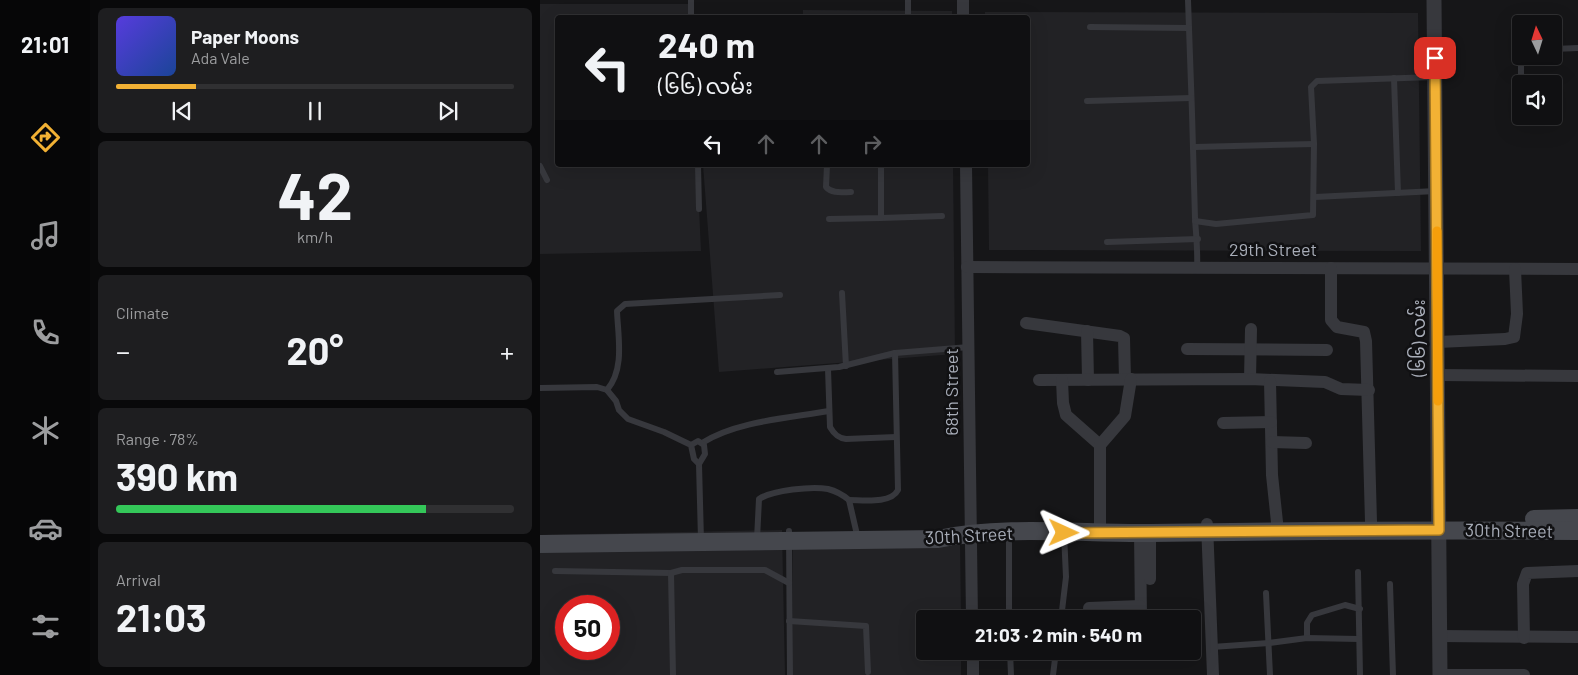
<!DOCTYPE html>
<html lang="en">
<head>
<meta charset="utf-8">
<style>
  body { margin:0; font-family:Barlow,"Noto Sans Myanmar",sans-serif; background:#1e1e20; color:#f1f3f6; height:100vh; display:flex; flex-direction:column; font-size:19px; white-space:nowrap }
  * { box-sizing:border-box; margin:0 }
  p { font-size:16px; color:#9c9d9f }
  .icon { flex:none; width:28px; height:28px; fill:none; stroke:currentColor; stroke-width:2; stroke-linecap:round; stroke-linejoin:round }
  .map { position:relative; flex:1; overflow:hidden }
  .side { display:flex; flex-direction:column; gap:8px; padding:8px; background:#09090a; width:450px }
  .side>* { flex:none }
  .guide { position:absolute; left:15px; top:15px; width:475px; height:152px; border-radius:5px; box-shadow:0 5px 20px #0002,0 0 0 1px #303032; background:#101012; color:#f1f3f6; overflow:hidden }
  .needle { width:32px; rotate:356deg }
  .fabs { position:absolute; left:972px; top:15px; display:grid; gap:10px }
  .fabs a { display:grid; place-items:center; width:50px; height:50px; border-radius:5px; background:#101012; box-shadow:0 5px 20px #0002,0 0 0 1px #303032; font-size:25px }
  .speed { position:absolute; left:15px; top:595px; display:flex; gap:10px; font-size:25px; font-weight:700; text-align:center }
  .speed>* { display:grid; place-content:center; width:65px; height:65px; border-radius:50%; background:#101012; box-shadow:0 5px 20px #0002,0 0 0 1px #303032; line-height:1 }
  .speed .limit { border:8px solid #d22; background:#fff; color:#111 }
  .pin { position:absolute; display:grid; place-items:center; width:42px; height:42px; color:#fff; margin:-21px; border-radius:10px; box-shadow:0 2px 8px #0006 }
  .me { position:absolute; width:55px; margin:-28px; rotate:91deg; stroke-linejoin:round; filter:drop-shadow(0 0 4px #0008) }
  .turn { display:flex; align-items:center; gap:18px; height:105px; padding:0 20px; font-size:22px }
  .turn .icon { width:65px; height:65px; stroke-width:2.5 }
  .turn b { display:block; font-size:35px; line-height:42px }
  .lanes { display:flex; align-items:center; height:48px; padding:0 20px; background:#0003; justify-content:center; gap:25px; direction:ltr }
  .lanes .off { opacity:.35 }
  .big { font-size:38px; font-weight:700; line-height:1.1 }
  .side .card { flex:1; display:flex; flex-direction:column; justify-content:center; gap:8px; min-width:0; padding:0 18px; border-radius:8px; background:#1e1e20 }
  .side .dial { align-items:center; gap:0 }
  .dial b { font-size:65px; line-height:1 }
  .song { display:flex; align-items:center; gap:15px }
  .cover { width:60px; height:60px; border-radius:8px; background:linear-gradient(135deg,hsl(250 70% 55%),hsl(220 70% 35%)) }
  .played { height:5px; border-radius:2px; background:linear-gradient(90deg,#f2b134 20%,#303032 20%) }
  .keys { display:flex; justify-content:space-around; direction:ltr }
  .heat { display:flex; justify-content:space-between; align-items:center; font-size:28px; direction:ltr }
  .charge { height:8px; border-radius:4px; background:linear-gradient(90deg,#34c759 78%,#303032 0) }
  .trip { position:absolute; left:376px; top:610px; width:285px; height:50px; border-radius:5px; background:#101012; box-shadow:0 5px 20px #0002,0 0 0 1px #303032; font-weight:700; line-height:50px; text-align:center }
  main { display:flex; flex:1; min-height:0 }
  .tab-bar { display:flex; flex-direction:column; width:90px; justify-content:space-around; align-items:center; background:#060607; color:#9c9d9f }
  .tab-bar .icon { width:35px; height:35px }
  .tab-bar .active { color:#f2b134 }
  .tab-bar b { font-size:22px; color:#f1f3f6 }
  .map>svg:first-child { display:block }
</style>
</head>
<body>
<main>
<nav class="tab-bar">
<b>21:01</b>
<svg class="icon active" aria-label="directions" viewBox="0 0 24 24"><path d="M12 3l9 9-9 9-9-9zM9 14v-3h6M13 9l2 2-2 2"/></svg>
<svg class="icon" aria-label="music" viewBox="0 0 24 24"><path d="M9 18V5l10-2v13"/><circle cx="6" cy="18" r="3"/><circle cx="16" cy="16" r="3"/></svg>
<svg class="icon" aria-label="phone" viewBox="0 0 24 24"><path d="M5 4h4l2 5-3 2q2 4 5 5l2-3 5 2v4C11 20 4 13 5 4z"/></svg>
<svg class="icon" aria-label="climate" viewBox="0 0 24 24"><path d="M12 3v18M4 7l16 10M4 17L20 7"/></svg>
<svg class="icon" aria-label="car" viewBox="0 0 24 24"><path d="M5 17H2v-5l4-1 3-4h7l3 4 3 1v5h-3M9 17h6M6 11h13"/><circle cx="7" cy="17" r="2"/><circle cx="17" cy="17" r="2"/></svg>
<svg class="icon" aria-label="filters" viewBox="0 0 24 24"><path d="M4 7h16M4 17h16"/><circle cx="9" cy="7" r="2"/><circle cx="15" cy="17" r="2"/></svg>
</nav>
<section class="side">
<div class="card">
<div class="song"><i class="cover"></i><div><b>Paper Moons</b><p>Ada Vale</p></div></div>
<div class="played"></div>
<div class="keys"><svg class="icon" aria-label="previous" viewBox="0 0 24 24"><path d="M18 5L8 12l10 7zM5 5v14"/></svg><svg class="icon" aria-label="pause" viewBox="0 0 24 24"><path d="M8 5v14M16 5v14"/></svg><svg class="icon" aria-label="next" viewBox="0 0 24 24"><path d="M6 5l10 7-10 7zM19 5v14"/></svg></div>
</div>
<div class="card dial"><b>42</b><p>km/h</p></div>
<div class="card"><p>Climate</p>
<div class="heat"><a>−</a><b class="big">20°</b><a>+</a></div>
</div>
<div class="card"><p>Range · 78%</p><b class="big">390 km</b><div class="charge"></div></div>
<div class="card"><p>Arrival</p><b class="big">21:03</b></div>
</section>
<div class="map">
<svg width="1038" height="675" viewBox="0 0 1038 675">
  <rect width="100%" height="100%" fill="#161618"/>
  <g fill="#222225" fill-rule="evenodd">
    <path d="M0,4H150L151,17L18,18V165H157L161,251L0,254Z"/>
    <path d="M263,10L412,11V17H263Z"/>
    <path d="M445,12L878,13L881,251L449,250L448,165H488V18L445,17Z"/>
    <path d="M163,165H413L415,354L179,372Z"/>
    <path d="M242,530L245,675H0V535ZM26,606H69V649H26Z"/>
    <path d="M420,541L421,619H385V651H421V675H253V545Z"/>
  </g>
  <g fill="none" stroke-linecap="round" stroke-linejoin="round">
    <g stroke="#37383d" stroke-width="6">
      <path d="M151,0V18"/>
      <path d="M648,0C651,73 653,145 655,218C656,235 658,251 657,268"/>
      <path d="M368,18V0"/>
      <path d="M550,27L649,28"/>
      <path d="M1014,49L1038,48"/>
      <path d="M981,52V75"/>
      <path d="M854,78L858,193"/>
      <path d="M547,101L651,98"/>
      <path d="M655,147L774,144"/>
      <path d="M158,165L159,209"/>
      <path d="M287,165L286,187C292,194 302,192 311,192"/>
      <path d="M0,166L7,180"/>
      <path d="M775,197L896,191"/>
      <path d="M341,218L402,216"/>
      <path d="M289,219L341,218V165"/>
      <path d="M655,221L676,224L773,215L774,144L771,87L777,81L894,77"/>
      <path d="M567,242L658,239"/>
      <path d="M302,293L306,366"/>
      <path d="M288,369L290,427C294,434 298,438 306,439L356,437"/>
      <path d="M237,372L299,367L355,353L429,347"/>
      <path d="M0,388L57,387L67,390L76,401L79,410L88,419L124,432L151,445L154,459L159,464L161,540"/>
      <path d="M67,390C85,369 78,337 77,311L85,304L240,295"/>
      <path d="M162,443C196,421 250,418 289,411"/>
      <path d="M151,445L158,441L164,445L165,454L159,464"/>
      <path d="M309,500C323,500 351,504 358,490L355,353"/>
      <path d="M249,531L250,675"/>
      <path d="M217,539L219,499C233,490 272,486 288,489C296,491 303,495 309,500L318,539"/>
      <path d="M15,571L131,573"/>
      <path d="M818,572L820,675"/>
      <path d="M850,584L853,675"/>
      <path d="M726,593L730,675"/>
      <path d="M469,619V533"/>
      <path d="M521,619L526,577L524,533"/>
      <path d="M249,621L326,626L328,672"/>
      <path d="M767,638V623L772,615L805,605L820,609"/>
      <path d="M672,647L729,643L767,638L819,639"/>
      <path d="M470,651L471,675"/>
      <path d="M133,675L131,573L142,570H225L249,583"/>
      <path d="M513,675L516,651"/>
    </g>
    <g stroke="#37383d" stroke-width="12">
      <path d="M423,0V18"/>
      <path d="M426,165L432,619"/>
      <path d="M427,267L1038,269"/>
      <path d="M791,268V320L797,327L824,332L826,341L831,522"/>
      <path d="M486,323L580,336L584,338L585,379"/>
      <path d="M547,331L548,380"/>
      <path d="M898,342L965,339L974,337L977,314L975,269"/>
      <path d="M647,349L787,350"/>
      <path d="M898,375L1038,376"/>
      <path d="M710,379L711,329"/>
      <path d="M499,380L710,379L785,382L801,389L829,390"/>
      <path d="M522,380L523,403L526,415L560,445"/>
      <path d="M730,381L732,475L737,522"/>
      <path d="M683,423L731,422"/>
      <path d="M732,442L766,443"/>
      <path d="M667,524L673,675"/>
      <path d="M600,533L601,619"/>
      <path d="M610,533V579"/>
      <path d="M560,534V445L585,416L591,379"/>
      <path d="M549,608L600,606"/>
      <path d="M899,636L1038,637"/>
      <path d="M984,638L983,584L987,573L1038,571"/>
      <path d="M433,651V675"/>
      <path d="M900,675H984"/>
    </g>
    <path stroke="#37383d" stroke-width="15" d="M894,0L900,675"/>
    <g stroke="#45474d" stroke-width="18">
      <path d="M994,519L1038,518"/>
      <path d="M0,544L398,539C466,525 541,534 610,533C753,531 895,530 1038,531"/>
    </g>
  </g>
  <g fill="none" stroke-linecap="round" stroke-linejoin="round">
    <g stroke="#9d7322" stroke-width="12">
      <path id="route" d="M524,533L899,530L895,58"/>
    </g>
    <use href="#route" stroke="#f2b134" stroke-width="9"/>
    <path stroke="#f59e0b" stroke-width="9" d="M897,231L898,401"/>
  </g>
  <g text-anchor="middle" stroke-width="5" stroke-linejoin="round" paint-order="stroke">
    <g font-size="18" fill="#a8adb8" stroke="#111113">
      <text x="733" y="256">29th Street</text>
      <text transform="translate(879 338) rotate(-90)" y="6">(၆၆) လမ်း</text>
      <text transform="translate(412 392) rotate(-90)" y="6">68th Street</text>
      <text transform="translate(969 531) rotate(1)" y="6">30th Street</text>
      <text transform="translate(429 536) rotate(-3)" y="6">30th Street</text>
    </g>
  </g>
</svg>
<div class="fabs">
<a><svg class="needle" viewBox="-14 -14 28 28"><path d="M0-13l5 13h-10z" fill="#e53935"/><path d="M0 13l5-13h-10z" fill="#9c9d9f"/></svg></a>
<a><svg class="icon" aria-label="sound" viewBox="0 0 24 24"><path d="M4 9h4l5-4v14l-5-4H4zM17 9q2 3 0 6"/></svg></a>
</div>
<div class="speed"><div class="limit">50</div></div>
<div class="pin" style="left:895px;top:58px;background:#d93025"><svg class="icon" aria-label="arrive" viewBox="0 0 24 24"><path d="M6 21V4h12l-3 4 3 4H6"/></svg></div>
<svg class="me" style="left:524px;top:533px" viewBox="-20 -20 40 40"><path d="M0-17L14 15 0 8-14 15z" fill="#f2b134" stroke="#fff" stroke-width="4"/></svg>
<div class="trip">21:03 · 2 min · 540 m</div>
<div class="guide">
<div class="turn"><svg class="icon" aria-label="left" viewBox="0 0 24 24"><path d="M17 20v-9H6M10 6l-5 5 5 5"/></svg><div><b>240 m</b>(၆၆) လမ်း</div></div>
<div class="lanes"><svg class="icon" aria-label="left" viewBox="0 0 24 24"><path d="M17 20v-9H6M10 6l-5 5 5 5"/></svg><svg class="icon off" aria-label="ahead" viewBox="0 0 24 24"><path d="M12 20V5M6 11l6-6 6 6"/></svg><svg class="icon off" aria-label="ahead" viewBox="0 0 24 24"><path d="M12 20V5M6 11l6-6 6 6"/></svg><svg class="icon off" aria-label="right" viewBox="0 0 24 24"><path d="M7 20v-9h11M14 6l5 5-5 5"/></svg></div>
</div>
</div>
</main>
</body>
</html>
